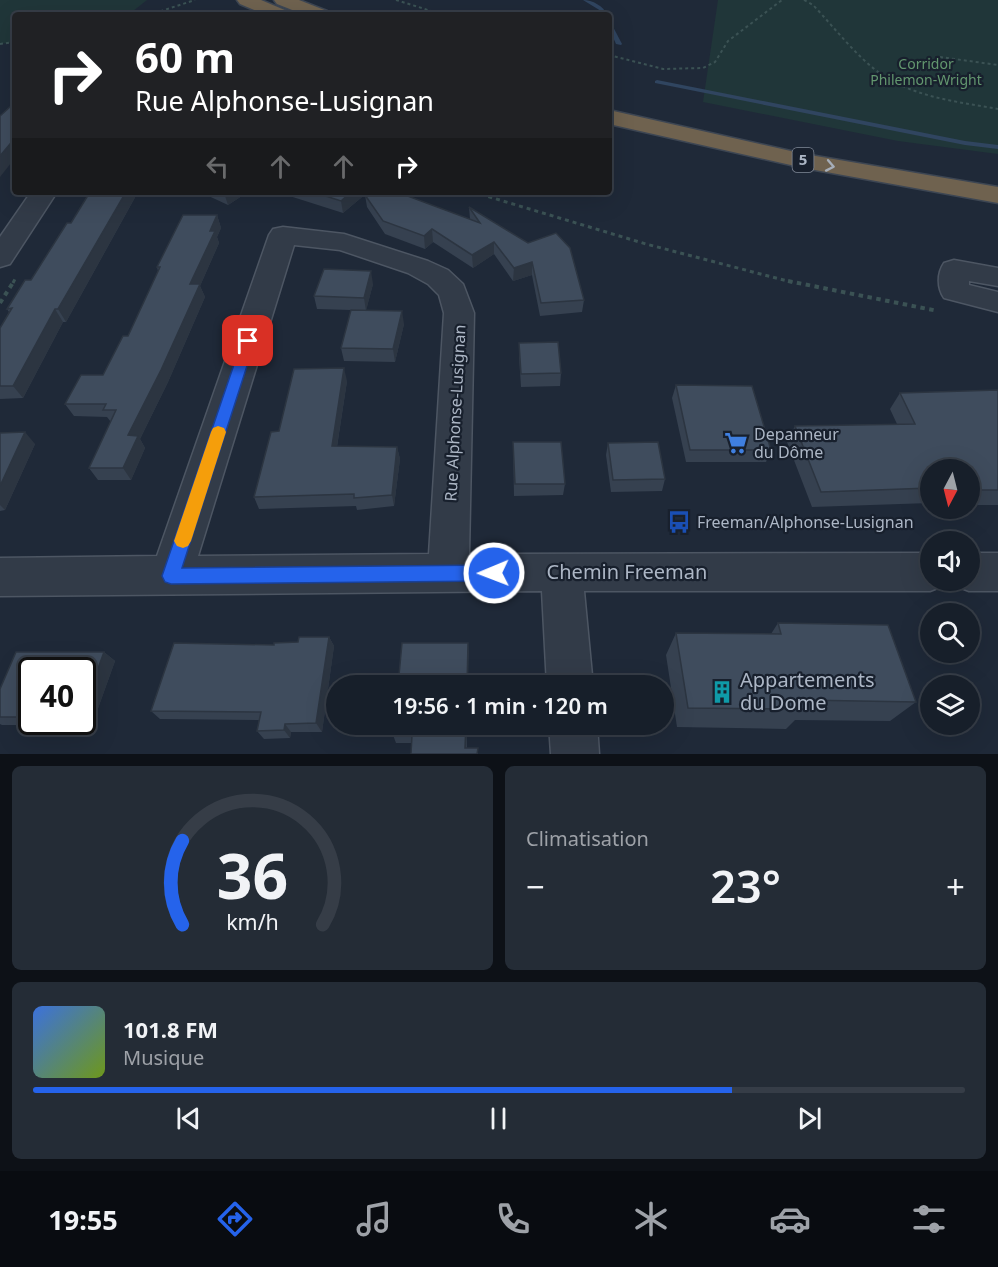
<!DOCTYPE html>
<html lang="fr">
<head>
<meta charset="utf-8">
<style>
  body { margin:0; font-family:"Noto Sans",sans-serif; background:#242c36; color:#f1f3f6; height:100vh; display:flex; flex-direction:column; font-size:22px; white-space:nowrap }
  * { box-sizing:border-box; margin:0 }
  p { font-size:20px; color:#9ea2a8 }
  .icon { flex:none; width:33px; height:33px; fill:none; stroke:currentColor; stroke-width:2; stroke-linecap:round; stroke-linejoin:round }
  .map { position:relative; height:754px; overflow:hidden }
  .sheet { display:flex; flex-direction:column; gap:12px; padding:12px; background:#0d1117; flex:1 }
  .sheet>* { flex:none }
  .hud { position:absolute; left:12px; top:12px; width:600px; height:183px; border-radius:6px; box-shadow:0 6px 24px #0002,0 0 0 2px #363d47; background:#202124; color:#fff; overflow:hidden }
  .needle { width:39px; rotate:187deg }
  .fabs { position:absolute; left:920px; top:459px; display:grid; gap:12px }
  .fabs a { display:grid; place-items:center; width:60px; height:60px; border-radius:50%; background:#171f2a; box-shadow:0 6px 24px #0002,0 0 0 2px #363d47; font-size:30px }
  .speed { position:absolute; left:18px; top:657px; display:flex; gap:12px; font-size:30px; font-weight:700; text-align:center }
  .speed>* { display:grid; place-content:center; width:78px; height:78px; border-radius:50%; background:#171f2a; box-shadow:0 6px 24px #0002,0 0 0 2px #363d47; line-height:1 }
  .speed .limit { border:3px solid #111; border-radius:9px; background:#fff; color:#111 }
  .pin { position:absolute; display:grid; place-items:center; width:51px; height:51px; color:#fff; margin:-26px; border-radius:12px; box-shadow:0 3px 9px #0006 }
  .me { position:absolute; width:66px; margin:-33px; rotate:269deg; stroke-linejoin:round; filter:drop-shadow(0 0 4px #0008) }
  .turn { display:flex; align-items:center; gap:21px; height:126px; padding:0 24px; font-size:27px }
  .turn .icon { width:78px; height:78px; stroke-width:2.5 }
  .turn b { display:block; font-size:42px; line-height:51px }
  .lanes { display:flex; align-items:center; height:57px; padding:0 24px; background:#0003; justify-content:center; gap:30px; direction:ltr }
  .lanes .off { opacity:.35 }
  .big { font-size:45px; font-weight:600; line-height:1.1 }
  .sheet .widget { flex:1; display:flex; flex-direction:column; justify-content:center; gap:9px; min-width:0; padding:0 21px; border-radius:9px; background:#242c36 }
  .sheet .dial { align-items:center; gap:0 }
  .dial svg { height:156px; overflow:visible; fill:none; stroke:#363d47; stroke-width:7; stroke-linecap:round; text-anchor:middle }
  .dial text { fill:#f1f3f6; stroke:none }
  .song { display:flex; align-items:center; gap:18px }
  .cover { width:72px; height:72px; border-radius:9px; background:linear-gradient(135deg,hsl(220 70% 55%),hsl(80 70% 35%)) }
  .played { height:6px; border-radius:3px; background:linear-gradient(90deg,#2563eb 75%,#363d47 75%) }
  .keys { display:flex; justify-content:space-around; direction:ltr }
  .heat { display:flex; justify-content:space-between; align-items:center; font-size:33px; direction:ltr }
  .sheet .tiles { flex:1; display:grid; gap:12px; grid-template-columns:1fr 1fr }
  .widget:last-child { grid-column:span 2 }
  .trip { position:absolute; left:326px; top:675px; width:348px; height:60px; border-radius:30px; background:#171f2a; box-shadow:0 6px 24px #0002,0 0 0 2px #363d47; font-weight:600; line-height:60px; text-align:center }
  .dock { display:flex; height:96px; justify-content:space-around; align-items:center; background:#090c11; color:#9ea2a8 }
  .dock .icon { width:42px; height:42px }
  .dock .selected { color:#2563eb }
  .dock b { font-size:27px; color:#f1f3f6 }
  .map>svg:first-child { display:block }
</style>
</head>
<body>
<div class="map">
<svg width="998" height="754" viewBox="0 0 998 754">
  <rect width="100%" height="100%" fill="#1f2938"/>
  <g fill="#203639">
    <path d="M0,0H147L128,15H15V42L0,44Z"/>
    <path d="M718,0H998V154L898,141L703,102Z"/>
  </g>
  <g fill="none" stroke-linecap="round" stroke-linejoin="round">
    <g fill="#304560" fill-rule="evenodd">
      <path d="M583,0C592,0 604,6 607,15H603L601,11Z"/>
      <path d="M609,22L611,23L622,44L621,45L616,44L609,28Z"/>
      <path d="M657,80L965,141L998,145V149L965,145L655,83V81Z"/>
    </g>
    <g stroke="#4d5663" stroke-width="3">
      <g id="minor">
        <path d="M31,192H57L10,264L0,267V237Z"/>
        <path d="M283,227L344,234L428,261L448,270L463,284L474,313L469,554L930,553V580H947L945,585L930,591H584L593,686H547L542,591L0,596V558L157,556L269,235L273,229ZM294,245L340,250L408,273L428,284L439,295L444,313L429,554L198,556Z"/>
        <path d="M954,260L998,268V286L969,281V285L998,292V312L944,298C937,288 937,273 944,263Z"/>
        <path d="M969,553H998V591H969L954,585L952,580H969Z"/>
        <path d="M549,724H597L599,754H551Z"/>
      </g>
    </g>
    <g stroke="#3d4653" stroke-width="3">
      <g id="highway">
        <path d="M237,0H261L287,11L290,15H266L240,4Z"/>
        <path d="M274,0H299L327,11L330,15H305L277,4Z"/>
        <path d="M609,110L804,154L998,187V203L804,168L609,124Z"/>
      </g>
    </g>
    <g stroke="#3b5254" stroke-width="2" stroke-dasharray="3 3" stroke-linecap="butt">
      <path d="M396,0L444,15"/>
      <path d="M804,0L813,5C837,30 866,70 898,84C929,99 965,103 998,109"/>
      <path d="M149,15L195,0"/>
      <path d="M0,44L15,42"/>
      <path d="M609,55L663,69L703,68L715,62L728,41L782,0"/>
      <path d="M940,57L998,65"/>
    </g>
    <g stroke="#3b5254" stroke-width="3" stroke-dasharray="4 4" stroke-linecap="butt">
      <path d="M473,192L646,244L795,283"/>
      <path d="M13,283L15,279"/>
    </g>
    <g stroke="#3b5254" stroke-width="4" stroke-dasharray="4.5 4.5" stroke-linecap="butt">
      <path d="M788,281L938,311"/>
      <path d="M0,303L14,281"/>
    </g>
    <use href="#minor" fill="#323b48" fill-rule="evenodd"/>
    <use href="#highway" fill="#6f624f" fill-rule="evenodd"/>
  </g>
  <g fill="#364150" fill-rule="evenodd">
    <path d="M90,192H138L66,322H63L23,398L0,399V328L9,312L7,309L31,280L71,223Z"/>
    <path d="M200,192H248L228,205Z"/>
    <path d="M277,192H368L343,213Z"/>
    <path d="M365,195L470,219L469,207L584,300L582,312L540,316L532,275L513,281L494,254L473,268L433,242L425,249L385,234L367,207Z"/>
    <path d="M217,215L221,228L217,237L219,243L200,286L205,297L168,382L140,439L145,448L131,480H98L89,468L111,422L107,417L74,416L65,404L103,375L128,336L158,271L157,267Z"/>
    <path d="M373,284L366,310L404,324L395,362L344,361L341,348L351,310L317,309L314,296Z"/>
    <path d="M519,343L561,373L560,386L521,387L519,356Z"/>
    <path d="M347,381L337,447H397L400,459L394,506L357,510L356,506L259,509L254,497L279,431Z"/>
    <path d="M676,385L771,450L766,462H686L672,398Z"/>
    <path d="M998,390V505H969V470H930V503L812,507L787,442L795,426L897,424L890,409L900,393Z"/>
    <path d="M0,433L35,444L5,510L0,511Z"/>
    <path d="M513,442L565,484L563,495L514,496Z"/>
    <path d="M608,443L665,479L662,491L611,492L606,455Z"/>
    <path d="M778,623L916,702L890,721L795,720L786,729L677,727L666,655L676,633L771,634Z"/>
    <path d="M329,637L334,646L322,732H291L290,738L264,739L257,731L259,720L160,719L151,711L274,645L298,642Z"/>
    <path d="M16,652H104L115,661L92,725H2L0,724V689ZM32,670H82V722H32Z"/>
    <path d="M394,724H467V748H478V754H411L412,743H396L393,735Z"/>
  </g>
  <g fill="#2c3541">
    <path d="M15,138V158L0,177V156Z"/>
    <path d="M126,192H138L66,322L58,309Z"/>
    <path d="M225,192H248L228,205L224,193Z"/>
    <path d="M351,192H368L343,213L341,201Z"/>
    <path d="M217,215L221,228L217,237L219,243L200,286L205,297L168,382L140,439L145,448L131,480L123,468L128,435L190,284L210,231Z"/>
    <path d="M432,229L433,242L425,249L424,236Z"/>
    <path d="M494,242V254L473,268L472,255Z"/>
    <path d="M532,262V275L513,281L514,268Z"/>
    <path d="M371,271L373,284L366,311L364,298Z"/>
    <path d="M55,309L63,322L23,398L13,386Z"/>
    <path d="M402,311L404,324L395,362L393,349Z"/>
    <path d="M344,368L347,381L335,459L332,446Z"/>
    <path d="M25,432L35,444L5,510L0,505V486Z"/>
    <path d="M397,447L400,459L394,506L392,495Z"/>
    <path d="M329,637L334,646L322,732L316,723Z"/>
    <path d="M468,643L469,652L468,686H467Z"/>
    <path d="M104,652L115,661L92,725L82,718V712Z"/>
    <path d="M285,724L291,732L290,738L284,730Z"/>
    <path d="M466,724H467L466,754L465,748Z"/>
  </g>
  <g fill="#3f4c5d" stroke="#2c3541" stroke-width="1.5">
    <path d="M11,106H15V138L0,156V116Z"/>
    <path d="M90,192H126L58,309H55L13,386H0V328L12,308L7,309L25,280H31L67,223H71Z"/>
    <path d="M313,192H351L341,201Z"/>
    <path d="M383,192H397L480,223L469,207L528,243L556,233L570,248L584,300L541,303L532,262L514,268L494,242L472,255L432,229L424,236L383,221L365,195L381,196Z"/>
    <path d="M183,215H217L210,231H215L190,284H200L161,370L128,435L138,436L123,468H89L116,410H103L106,404H65L81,375H103L123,336H128L160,267H157Z"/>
    <path d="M324,269L371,271L364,298L314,296Z"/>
    <path d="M351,310L402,311L393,349L341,348Z"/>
    <path d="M558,342L561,373L521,374L519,343Z"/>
    <path d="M344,368L332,446L397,447L392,495L354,498V494L254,497L271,432L279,431L294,369Z"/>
    <path d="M676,385L752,386L771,450H690Z"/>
    <path d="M998,390V490H969V470H930V488L821,492L795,426L915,424L900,393Z"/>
    <path d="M25,432L0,486V433Z"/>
    <path d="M513,442H561L565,484H515Z"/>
    <path d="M658,442L665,479L613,480L608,443Z"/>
    <path d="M778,623L888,625L916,702L802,700L805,709L688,708L676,633L781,634Z"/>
    <path d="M299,637H329L316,723L285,724L284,730L257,731L261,712L151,711L174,643L274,645V643L298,642Z"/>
    <path d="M402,643H468L467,686H398Z"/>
    <path d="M16,652H104L82,712V670H32V717H0V689Z"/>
    <path d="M394,724H466L465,748H478L477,754H411L412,735H393Z"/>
  </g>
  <defs><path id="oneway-chevron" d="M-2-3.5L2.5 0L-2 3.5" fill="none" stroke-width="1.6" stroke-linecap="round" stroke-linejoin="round" transform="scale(1.5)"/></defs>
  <use stroke="#a6aeb9" href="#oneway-chevron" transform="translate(830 166) rotate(11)"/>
  <path fill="#2563eb" stroke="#184099" stroke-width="1.5" d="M248,336L255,341L182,568L494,565L500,567L502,573L500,578L494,581L171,584L165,582L162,576L242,341Z"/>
  <path fill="#f59e0b" d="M218,426L224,428L226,432L191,541L188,546L183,548L177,546L174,541L211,432L213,428Z"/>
  <defs>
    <g id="supermarket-bare" transform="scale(1.8)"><path d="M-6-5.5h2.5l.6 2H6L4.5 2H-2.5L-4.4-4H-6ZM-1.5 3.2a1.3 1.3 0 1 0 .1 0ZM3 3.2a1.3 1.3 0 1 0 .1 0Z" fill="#3f7fe0" stroke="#18202d" stroke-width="2.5" paint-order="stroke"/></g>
    <g id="bus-bare" transform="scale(1.8)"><path d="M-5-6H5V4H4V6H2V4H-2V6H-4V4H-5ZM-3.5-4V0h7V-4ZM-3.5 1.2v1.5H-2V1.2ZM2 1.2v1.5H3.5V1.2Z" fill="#1a4fb4" stroke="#18202d" stroke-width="2.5" paint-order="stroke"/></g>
    <g id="building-bare" transform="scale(1.8)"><path d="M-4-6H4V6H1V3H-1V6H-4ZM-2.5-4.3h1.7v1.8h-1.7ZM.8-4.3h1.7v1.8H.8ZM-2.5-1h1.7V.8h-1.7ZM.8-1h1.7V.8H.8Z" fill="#0f9aa8" stroke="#18202d" stroke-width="2.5" paint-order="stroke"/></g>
  </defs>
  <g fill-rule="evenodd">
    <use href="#supermarket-bare" x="736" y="443"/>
    <use href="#bus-bare" x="679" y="522"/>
    <use href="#building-bare" x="722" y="692"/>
  </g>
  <g text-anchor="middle" stroke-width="4.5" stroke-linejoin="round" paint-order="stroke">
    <g font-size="14" fill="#63976f" stroke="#18202d">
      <text x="926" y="69">Corridor<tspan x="926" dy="16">Philemon-Wright</tspan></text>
    </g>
    <rect fill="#18202d" stroke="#808997" stroke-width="1.5" x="792.5" y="148" width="21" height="24" rx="4.5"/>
    <g font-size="15" font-weight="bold" fill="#acb6c5">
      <text x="803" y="165">5</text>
    </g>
    <g font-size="16" fill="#acb6c5" stroke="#18202d">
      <text transform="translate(455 413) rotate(-87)" y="6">Rue Alphonse-Lusignan</text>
    </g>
    <g font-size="16" fill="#acb6c5" stroke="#18202d" text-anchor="start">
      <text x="754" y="440">Depanneur<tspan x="754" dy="18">du Dôme</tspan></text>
      <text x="697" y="528">Freeman/Alphonse-Lusignan</text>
    </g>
    <g font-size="20" fill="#acb6c5" stroke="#18202d">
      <text x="627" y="579">Chemin Freeman</text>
    </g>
    <g font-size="20" fill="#acb6c5" stroke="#18202d" text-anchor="start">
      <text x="740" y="687">Appartements<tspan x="740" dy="23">du Dome</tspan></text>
    </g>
  </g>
</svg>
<div class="fabs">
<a><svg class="needle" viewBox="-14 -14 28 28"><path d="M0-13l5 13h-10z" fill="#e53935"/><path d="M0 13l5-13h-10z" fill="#9ea2a8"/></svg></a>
<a><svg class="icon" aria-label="sound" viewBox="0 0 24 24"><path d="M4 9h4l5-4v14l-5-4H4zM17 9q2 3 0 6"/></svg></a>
<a><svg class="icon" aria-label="search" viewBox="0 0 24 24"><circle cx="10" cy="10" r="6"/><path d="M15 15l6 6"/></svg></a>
<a><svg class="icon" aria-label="layers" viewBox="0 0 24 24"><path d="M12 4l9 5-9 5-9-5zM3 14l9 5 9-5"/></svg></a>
</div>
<div class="speed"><div class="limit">40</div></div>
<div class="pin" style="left:248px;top:341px;background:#d93025"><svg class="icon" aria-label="arrive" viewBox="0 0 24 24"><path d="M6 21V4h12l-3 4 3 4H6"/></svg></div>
<svg class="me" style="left:494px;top:573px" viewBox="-20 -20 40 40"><circle r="17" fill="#2563eb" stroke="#fff" stroke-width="3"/><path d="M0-11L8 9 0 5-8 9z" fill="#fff"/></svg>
<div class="trip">19:56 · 1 min · 120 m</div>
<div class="hud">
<div class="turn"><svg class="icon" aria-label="right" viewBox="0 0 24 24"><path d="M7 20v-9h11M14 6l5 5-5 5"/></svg><div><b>60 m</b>Rue Alphonse-Lusignan</div></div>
<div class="lanes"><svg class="icon off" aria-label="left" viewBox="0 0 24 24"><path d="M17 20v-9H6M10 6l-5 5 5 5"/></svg><svg class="icon off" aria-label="ahead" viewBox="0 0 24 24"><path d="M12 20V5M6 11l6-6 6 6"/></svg><svg class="icon off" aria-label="ahead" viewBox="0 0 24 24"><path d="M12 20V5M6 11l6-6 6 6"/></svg><svg class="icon" aria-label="right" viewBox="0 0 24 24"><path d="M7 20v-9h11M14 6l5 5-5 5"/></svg></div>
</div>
</div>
<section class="sheet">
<div class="tiles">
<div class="widget dial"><svg viewBox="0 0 100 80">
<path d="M14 69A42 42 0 1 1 86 69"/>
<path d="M14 69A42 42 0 0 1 14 26" stroke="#2563eb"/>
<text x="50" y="56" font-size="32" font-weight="700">36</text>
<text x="50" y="72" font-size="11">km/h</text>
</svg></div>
<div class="widget"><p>Climatisation</p>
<div class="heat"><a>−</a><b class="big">23°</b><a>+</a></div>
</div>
<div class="widget">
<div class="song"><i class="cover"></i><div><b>101.8 FM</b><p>Musique</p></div></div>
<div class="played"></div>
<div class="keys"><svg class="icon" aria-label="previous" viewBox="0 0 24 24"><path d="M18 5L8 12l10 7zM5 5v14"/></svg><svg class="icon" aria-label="pause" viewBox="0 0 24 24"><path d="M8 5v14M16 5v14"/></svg><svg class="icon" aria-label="next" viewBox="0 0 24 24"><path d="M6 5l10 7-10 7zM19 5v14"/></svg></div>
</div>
</div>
</section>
<nav class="dock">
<b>19:55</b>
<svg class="icon selected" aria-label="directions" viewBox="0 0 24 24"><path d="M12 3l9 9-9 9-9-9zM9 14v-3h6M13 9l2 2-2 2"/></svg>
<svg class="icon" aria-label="music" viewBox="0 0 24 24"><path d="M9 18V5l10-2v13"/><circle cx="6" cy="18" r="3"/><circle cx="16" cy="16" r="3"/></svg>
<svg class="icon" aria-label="phone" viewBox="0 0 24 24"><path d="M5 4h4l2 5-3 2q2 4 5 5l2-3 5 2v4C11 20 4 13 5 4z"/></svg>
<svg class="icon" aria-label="climate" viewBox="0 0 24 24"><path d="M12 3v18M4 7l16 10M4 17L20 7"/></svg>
<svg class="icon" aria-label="car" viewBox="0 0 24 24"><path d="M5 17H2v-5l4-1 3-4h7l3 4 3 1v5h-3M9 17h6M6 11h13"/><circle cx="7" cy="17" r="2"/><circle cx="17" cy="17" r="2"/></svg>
<svg class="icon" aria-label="filters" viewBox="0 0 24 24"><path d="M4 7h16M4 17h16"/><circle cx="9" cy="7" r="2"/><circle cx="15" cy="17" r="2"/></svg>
</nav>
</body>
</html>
